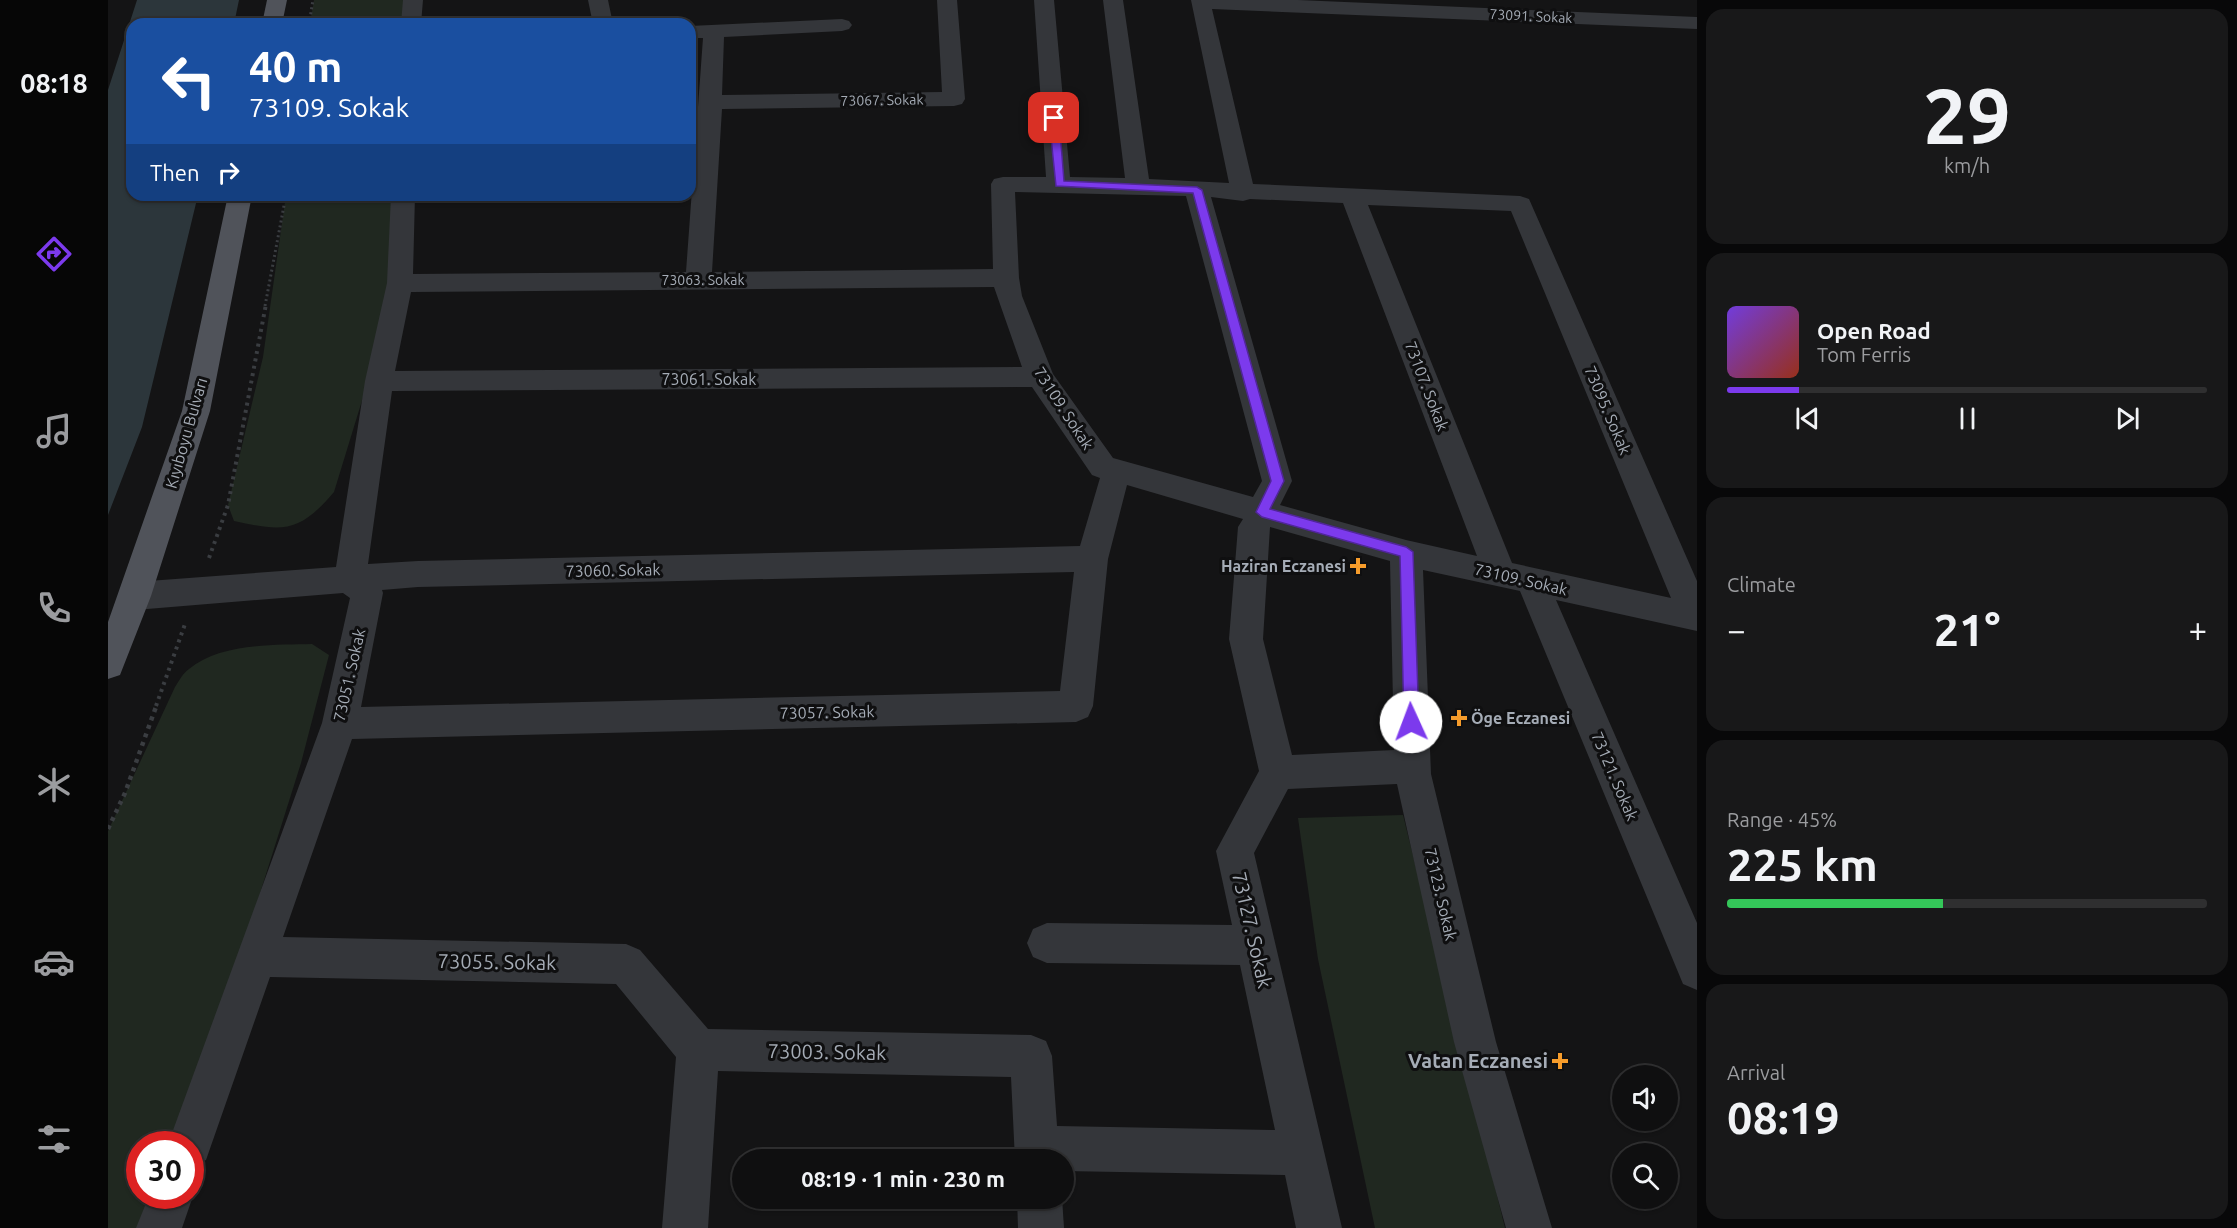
<!DOCTYPE html>
<html lang="en">
<head>
<meta charset="utf-8">
<style>
  body { margin:0; font-family:Ubuntu,sans-serif; background:#181819; color:#f1f3f6; height:100vh; display:flex; flex-direction:column; font-size:22px; white-space:nowrap }
  * { box-sizing:border-box; margin:0 }
  p { font-size:20px; color:#9b9c9f }
  .icon { flex:none; width:33px; height:33px; fill:none; stroke:currentColor; stroke-width:2; stroke-linecap:round; stroke-linejoin:round }
  .map { position:relative; flex:1; overflow:hidden }
  .panel { display:flex; flex-direction:column; gap:9px; padding:9px; background:#080809; width:540px }
  .panel>* { flex:none }
  .top-card { position:absolute; left:18px; top:18px; width:570px; height:183px; border-radius:18px; box-shadow:0 2px 4px #0004,0 0 0 2px #2f2f30; background:#1a4fa0; color:#fff; overflow:hidden }
  .buttons { position:absolute; left:1504px; top:1065px; display:grid; gap:12px }
  .buttons a { display:grid; place-items:center; width:66px; height:66px; border-radius:50%; background:#0f0f10; box-shadow:0 2px 4px #0004,0 0 0 2px #2f2f30; font-size:30px }
  .speed { position:absolute; left:18px; top:1131px; display:flex; gap:12px; font-size:30px; font-weight:700; text-align:center }
  .speed>* { display:grid; place-content:center; width:78px; height:78px; border-radius:50%; background:#0f0f10; box-shadow:0 2px 4px #0004,0 0 0 2px #2f2f30; line-height:1 }
  .speed .limit { border:9px solid #d22; background:#fff; color:#111 }
  .pin { position:absolute; display:grid; place-items:center; width:51px; height:51px; color:#fff; margin:-26px; border-radius:12px; box-shadow:0 3px 9px #0006 }
  .me { position:absolute; width:66px; margin:-33px; rotate:358deg; stroke-linejoin:round; filter:drop-shadow(0 0 4px #0008) }
  .turn { display:flex; align-items:center; gap:21px; height:126px; padding:0 24px; font-size:27px }
  .turn .icon { width:78px; height:78px; stroke-width:2.5 }
  .turn b { display:block; font-size:42px; line-height:51px }
  .then { display:flex; align-items:center; height:57px; padding:0 24px; background:#0003; gap:12px; font-size:22px }
  .big { font-size:45px; font-weight:600; line-height:1.1 }
  .panel .widget { flex:1; display:flex; flex-direction:column; justify-content:center; gap:9px; min-width:0; padding:0 21px; border-radius:18px; background:#181819 }
  .panel .dial { align-items:center; gap:0 }
  .dial b { font-size:78px; line-height:1 }
  .song { display:flex; align-items:center; gap:18px }
  .cover { width:72px; height:72px; border-radius:9px; background:linear-gradient(135deg,hsl(260 70% 55%),hsl(10 70% 35%)) }
  .played { height:6px; border-radius:3px; background:linear-gradient(90deg,#7c3aed 15%,#2f2f30 15%) }
  .keys { display:flex; justify-content:space-around; direction:ltr }
  .heat { display:flex; justify-content:space-between; align-items:center; font-size:33px; direction:ltr }
  .charge { height:9px; border-radius:4px; background:linear-gradient(90deg,#34c759 45%,#2f2f30 0) }
  .trip { position:absolute; left:624px; top:1149px; width:342px; height:60px; border-radius:30px; background:#0f0f10; box-shadow:0 2px 4px #0004,0 0 0 2px #2f2f30; font-weight:600; line-height:60px; text-align:center }
  main { display:flex; flex:1; min-height:0 }
  .tab-bar { display:flex; flex-direction:column; width:108px; justify-content:space-around; align-items:center; background:#060606; color:#9b9c9f }
  .tab-bar .icon { width:42px; height:42px }
  .tab-bar .current { color:#7c3aed }
  .tab-bar b { font-size:27px; color:#f1f3f6 }
  .map>svg:first-child { display:block }
</style>
</head>
<body>
<main>
<nav class="tab-bar">
<b>08:18</b>
<svg class="icon current" aria-label="directions" viewBox="0 0 24 24"><path d="M12 3l9 9-9 9-9-9zM9 14v-3h6M13 9l2 2-2 2"/></svg>
<svg class="icon" aria-label="music" viewBox="0 0 24 24"><path d="M9 18V5l10-2v13"/><circle cx="6" cy="18" r="3"/><circle cx="16" cy="16" r="3"/></svg>
<svg class="icon" aria-label="phone" viewBox="0 0 24 24"><path d="M5 4h4l2 5-3 2q2 4 5 5l2-3 5 2v4C11 20 4 13 5 4z"/></svg>
<svg class="icon" aria-label="climate" viewBox="0 0 24 24"><path d="M12 3v18M4 7l16 10M4 17L20 7"/></svg>
<svg class="icon" aria-label="car" viewBox="0 0 24 24"><path d="M5 17H2v-5l4-1 3-4h7l3 4 3 1v5h-3M9 17h6M6 11h13"/><circle cx="7" cy="17" r="2"/><circle cx="17" cy="17" r="2"/></svg>
<svg class="icon" aria-label="filters" viewBox="0 0 24 24"><path d="M4 7h16M4 17h16"/><circle cx="9" cy="7" r="2"/><circle cx="15" cy="17" r="2"/></svg>
</nav>
<div class="map">
<svg width="1589" height="1228" viewBox="0 0 1589 1228">
  <rect width="100%" height="100%" fill="#141415"/>
  <g fill="#202820">
    <path d="M206,0H311V24H202Z"/>
    <path d="M178,195H304L301,247L226,492C191,533 176,532 126,521L120,505L155,357Z"/>
    <path d="M204,644L221,655L193,763L73,1144H32V1196H56L43,1228H0V831L67,687C71,681 75,673 81,669C112,643 166,645 204,644Z"/>
    <path d="M1295,815L1397,1228H1267L1210,959L1190,818Z"/>
  </g>
  <path fill="#2c363b" d="M29,0H131L126,24H24V195H90L34,427L0,515V90Z"/>
  <g fill="none" stroke-linecap="round" stroke-linejoin="round">
    <g stroke="#3a3d41" stroke-width="3" stroke-dasharray="2 3" stroke-linecap="butt">
      <path d="M201,24L205,0"/>
      <path d="M157,306L178,195"/>
    </g>
    <g stroke="#3a3d41" stroke-width="4" stroke-dasharray="3 4.5" stroke-linecap="butt">
      <path d="M101,558L120,505L158,304"/>
      <path d="M48,706L77,624"/>
    </g>
    <path stroke="#3a3d41" stroke-width="4.5" stroke-dasharray="4 5" stroke-linecap="butt" d="M0,829L17,793L49,704"/>
    <g fill="#34363a" fill-rule="evenodd">
      <path d="M295,0H315L313,24H293Z"/>
      <path d="M480,0H500L505,24H485Z"/>
      <path d="M829,0H849L857,99L854,104L846,106L614,109L604,272L885,269L883,184L886,179L895,177H938L926,0H946L962,177L1017,178L995,0H1015L1041,179L1121,183L1083,0H1190L1589,17V29L1104,9L1145,184L1412,196L1421,199L1589,581V631L1448,600L1589,923V990L1575,984L1412,591L1315,570L1323,774L1388,1042L1444,1228H1398L1346,1042L1289,784L1180,789L1146,853L1234,1228H1188L1177,1175L956,1171V1160H907L903,1077L610,1071L600,1228H554L568,1057L508,984L162,977L98,1160L82,1166V1144H60L214,723L242,598L235,593L27,610L15,606L11,596L15,586L27,582L228,567L257,381L279,283L283,195H307L305,274L578,272L595,38H582V26L734,19L741,21L744,25L741,29L734,31L616,37L614,95L834,92ZM907,192L1078,196L1154,481L1145,497L1005,458L945,374L914,296L911,278ZM1103,197L1135,201L1142,199L1235,203L1369,556L1298,540L1172,505L1184,481ZM1260,205L1403,211L1563,598L1404,563ZM886,287L914,367L287,371L303,292ZM924,387L984,475L992,478L972,546L310,561L260,564L284,391ZM1019,485L1135,519L1130,527L1121,639L1151,771L1108,851L1124,925L939,923L925,929L919,943L925,957L939,963L1132,965L1167,1130L949,1126L944,1056L938,1041L923,1035L600,1029L532,950L518,944L175,937L244,739L968,722L980,717L985,706L1000,559ZM1162,527L1282,561L1286,750L1184,755L1155,639ZM966,572L952,691L253,707L275,593L274,590L310,587Z"/>
      <path d="M82,1189L85,1196L74,1228H28L41,1196H82Z"/>
      <path d="M909,1198H954L956,1228H910Z"/>
    </g>
    <g fill="#50535a" fill-rule="evenodd">
      <path d="M159,0H179L174,24H154Z"/>
      <path d="M120,195H144L102,411L43,596L12,675L0,679V622L74,411Z"/>
    </g>
  </g>
  <path fill="#7c3aed" stroke="#51269a" stroke-width="1.5" d="M946,116L951,118L956,181L1089,187L1094,190L1176,481L1162,509L1298,547L1305,552L1311,722L1309,727L1303,729L1298,727L1296,722L1292,556L1154,517L1148,512L1163,481L1085,193L948,186L941,118Z"/>
  <g fill="#f69c2b" stroke="#0f0f10" stroke-width="2">
    <path d="M1247 557h6v6h6v6h-6v6h-6v-6h-6v-6h6z"/>
    <path d="M1348 709h6v6h6v6h-6v6h-6v-6h-6v-6h6z"/>
    <path d="M1449 1052h6v6h6v6h-6v6h-6v-6h-6v-6h6z"/>
  </g>
  <g text-anchor="middle" stroke-width="6" stroke-linejoin="round" paint-order="stroke">
    <g font-size="14" fill="#a5acb6" stroke="#0f0f10">
      <text transform="translate(1423 16) rotate(3)" y="5">73091. Sokak</text>
      <text transform="translate(774 100) rotate(-1)" y="5">73067. Sokak</text>
      <text x="595" y="285">73063. Sokak</text>
    </g>
    <g font-size="16" fill="#a5acb6" stroke="#0f0f10">
      <text x="601" y="385">73061. Sokak</text>
      <text transform="translate(1319 386) rotate(69)" y="6">73107. Sokak</text>
      <text transform="translate(956 408) rotate(57)" y="6">73109. Sokak</text>
      <text transform="translate(1500 410) rotate(67)" y="6">73095. Sokak</text>
      <text transform="translate(78 433) rotate(-74)" y="6">Kıyıboyu Bulvarı</text>
      <text transform="translate(505 570) rotate(-1)" y="6">73060. Sokak</text>
      <text transform="translate(1413 579) rotate(13)" y="6">73109. Sokak</text>
      <text transform="translate(241 675) rotate(-77)" y="6">73051. Sokak</text>
      <text transform="translate(719 712) rotate(-1)" y="6">73057. Sokak</text>
      <text transform="translate(1507 776) rotate(67)" y="6">73121. Sokak</text>
      <text transform="translate(1333 894) rotate(77)" y="6">73123. Sokak</text>
    </g>
    <g font-size="16" font-weight="bold" fill="#a5acb6" stroke="#0f0f10" text-anchor="end">
      <text x="1238" y="572">Haziran Eczanesi</text>
      <text x="1363" y="724" text-anchor="start">Öge Eczanesi</text>
    </g>
    <g font-size="20" fill="#a5acb6" stroke="#0f0f10">
      <text transform="translate(1144 930) rotate(77)" y="7">73127. Sokak</text>
      <text transform="translate(389 962) rotate(1)" y="7">73055. Sokak</text>
      <text transform="translate(719 1052) rotate(1)" y="7">73003. Sokak</text>
    </g>
    <g font-size="20" font-weight="bold" fill="#a5acb6" stroke="#0f0f10" text-anchor="end">
      <text x="1440" y="1068">Vatan Eczanesi</text>
    </g>
  </g>
</svg>
<div class="buttons">
<a><svg class="icon" aria-label="sound" viewBox="0 0 24 24"><path d="M4 9h4l5-4v14l-5-4H4zM17 9q2 3 0 6"/></svg></a>
<a><svg class="icon" aria-label="search" viewBox="0 0 24 24"><circle cx="10" cy="10" r="6"/><path d="M15 15l6 6"/></svg></a>
</div>
<div class="speed"><div class="limit">30</div></div>
<div class="pin" style="left:946px;top:118px;background:#d93025"><svg class="icon" aria-label="arrive" viewBox="0 0 24 24"><path d="M6 21V4h12l-3 4 3 4H6"/></svg></div>
<svg class="me" style="left:1303px;top:722px" viewBox="-20 -20 40 40"><circle r="19" fill="#fff"/><path d="M0-13L10 11 0 6-10 11z" fill="#7c3aed"/></svg>
<div class="trip">08:19 · 1 min · 230 m</div>
<div class="top-card">
<div class="turn"><svg class="icon" aria-label="left" viewBox="0 0 24 24"><path d="M17 20v-9H6M10 6l-5 5 5 5"/></svg><div><b>40 m</b>73109. Sokak</div></div>
<div class="then">Then<svg class="icon" aria-label="right" viewBox="0 0 24 24"><path d="M7 20v-9h11M14 6l5 5-5 5"/></svg></div>
</div>
</div>
<section class="panel">
<div class="widget dial"><b>29</b><p>km/h</p></div>
<div class="widget">
<div class="song"><i class="cover"></i><div><b>Open Road</b><p>Tom Ferris</p></div></div>
<div class="played"></div>
<div class="keys"><svg class="icon" aria-label="previous" viewBox="0 0 24 24"><path d="M18 5L8 12l10 7zM5 5v14"/></svg><svg class="icon" aria-label="pause" viewBox="0 0 24 24"><path d="M8 5v14M16 5v14"/></svg><svg class="icon" aria-label="next" viewBox="0 0 24 24"><path d="M6 5l10 7-10 7zM19 5v14"/></svg></div>
</div>
<div class="widget"><p>Climate</p>
<div class="heat"><a>−</a><b class="big">21°</b><a>+</a></div>
</div>
<div class="widget"><p>Range · 45%</p><b class="big">225 km</b><div class="charge"></div></div>
<div class="widget"><p>Arrival</p><b class="big">08:19</b></div>
</section>
</main>
</body>
</html>
